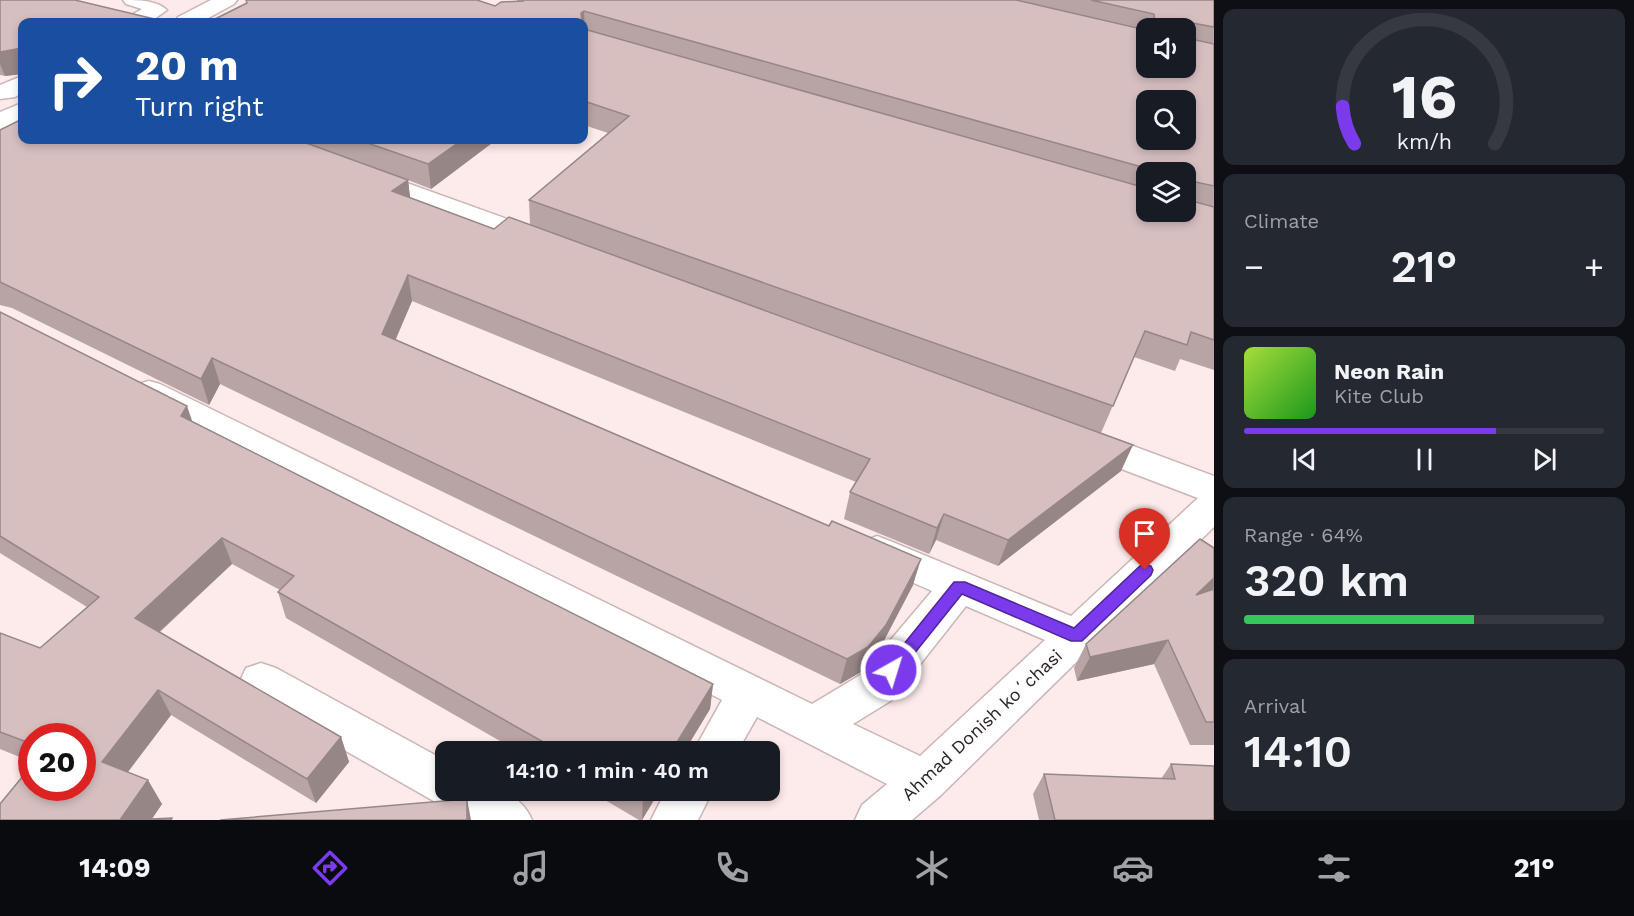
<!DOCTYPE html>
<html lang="en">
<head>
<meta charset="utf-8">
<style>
  body { margin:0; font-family:"Work Sans",sans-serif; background:#242831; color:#f1f3f6; height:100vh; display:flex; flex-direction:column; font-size:22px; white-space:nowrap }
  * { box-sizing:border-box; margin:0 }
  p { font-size:20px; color:#9ea1a6 }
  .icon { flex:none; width:33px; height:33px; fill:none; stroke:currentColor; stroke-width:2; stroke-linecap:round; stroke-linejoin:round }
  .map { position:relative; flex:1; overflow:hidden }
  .drawer { display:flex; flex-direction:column; gap:9px; padding:9px; background:#0d0f14; width:420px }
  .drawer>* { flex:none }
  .hud { position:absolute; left:18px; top:18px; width:570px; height:126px; border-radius:12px; box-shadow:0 3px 9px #0003; background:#1a4fa0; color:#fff; overflow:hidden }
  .fabs { position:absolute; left:1136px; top:18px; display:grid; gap:12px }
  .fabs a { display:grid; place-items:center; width:60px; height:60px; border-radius:12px; background:#171b24; box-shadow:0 3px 9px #0003; font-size:30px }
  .speed { position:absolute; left:18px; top:723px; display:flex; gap:12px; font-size:30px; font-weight:700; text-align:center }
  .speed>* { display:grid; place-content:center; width:78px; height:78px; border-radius:50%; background:#171b24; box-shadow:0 3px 9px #0003; line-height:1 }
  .speed .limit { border:9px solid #d22; background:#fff; color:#111 }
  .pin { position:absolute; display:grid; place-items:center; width:51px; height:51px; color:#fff; margin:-62px -26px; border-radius:50% 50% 50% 0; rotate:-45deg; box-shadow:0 0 6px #0007 }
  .pin .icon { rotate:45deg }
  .me { position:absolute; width:66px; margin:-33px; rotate:39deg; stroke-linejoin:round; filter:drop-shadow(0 0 4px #0008) }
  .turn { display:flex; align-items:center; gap:21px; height:126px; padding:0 18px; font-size:27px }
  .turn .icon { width:78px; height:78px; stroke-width:2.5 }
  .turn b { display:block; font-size:42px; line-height:51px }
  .big { font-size:45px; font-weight:600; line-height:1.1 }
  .drawer .tile { flex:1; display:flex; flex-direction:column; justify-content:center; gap:9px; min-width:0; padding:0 21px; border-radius:12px; background:#242831 }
  .drawer .dial { align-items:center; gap:0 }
  .dial svg { height:156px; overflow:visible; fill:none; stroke:#363941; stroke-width:7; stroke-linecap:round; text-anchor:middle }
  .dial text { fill:#f1f3f6; stroke:none }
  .song { display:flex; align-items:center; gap:18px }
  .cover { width:72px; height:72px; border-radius:9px; background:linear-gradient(135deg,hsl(80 70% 55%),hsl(120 70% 35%)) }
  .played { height:6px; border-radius:3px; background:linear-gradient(90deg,#7c3aed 70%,#363941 70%) }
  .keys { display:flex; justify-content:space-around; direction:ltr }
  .heat { display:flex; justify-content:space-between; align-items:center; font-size:33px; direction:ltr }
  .charge { height:9px; border-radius:4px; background:linear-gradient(90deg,#34c759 64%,#363941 0) }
  .trip { position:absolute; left:435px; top:741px; width:345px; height:60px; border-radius:12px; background:#171b24; box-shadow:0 3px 9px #0003; font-weight:600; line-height:60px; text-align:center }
  .dock { display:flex; height:96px; justify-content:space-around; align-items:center; background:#090b0e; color:#9ea1a6 }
  .dock .icon { width:42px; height:42px }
  .dock .active { color:#7c3aed }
  .dock b { font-size:27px; color:#f1f3f6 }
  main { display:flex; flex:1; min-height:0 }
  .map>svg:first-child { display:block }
</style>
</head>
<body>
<main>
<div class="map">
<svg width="1214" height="820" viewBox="0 0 1214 820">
  <rect width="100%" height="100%" fill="#fdeaea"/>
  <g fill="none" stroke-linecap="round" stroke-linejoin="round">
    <g stroke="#ccb5b5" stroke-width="3">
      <g id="minor">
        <path d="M123,0C139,0 156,0 167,10L150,22H126L128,17L142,9L126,4Z"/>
        <path d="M211,0H237L234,4L201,22H175L178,17Z"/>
        <path d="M22,76V93L15,97L0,99V85Z"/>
        <path d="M22,103V120L0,129V112Z"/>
        <path d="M368,169L549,234L553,240L549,246L539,248L529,246L359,183L355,177L359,171Z"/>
        <path d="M149,381L160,384L812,704L862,674L932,591L864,561L858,551L864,541L877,536L890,541L1071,616L1198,498L1074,451L1069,442L1074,433L1086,430L1098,433L1214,476V527L941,795L912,820H855L862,805L887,784L757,717L737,752H693L722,700L138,400L133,392L138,384ZM966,606L1045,640L920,756L853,724L892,700Z"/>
        <path d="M261,663L276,668L446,761V790C480,790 516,783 532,820H467L246,694L240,681L246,668Z"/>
        <path d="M666,790H713L698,820H651Z"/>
      </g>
    </g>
    <use href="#minor" fill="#fff" fill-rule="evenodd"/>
  </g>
  <g fill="#b9a4a5" fill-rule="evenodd">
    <path d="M0,0L22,22V74L5,76L0,75Z"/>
    <path d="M517,0H1214V370L1180,359L1175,371L1134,357L1101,433L781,316L1121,471L998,566L936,540L929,554L844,519L850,492L856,482L412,301L395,340L913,585L879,650L861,672L840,684L220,384L209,405L12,308L0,305V130L22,140H496L431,189L408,180L410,198L494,229L530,224L529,200L608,133L584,125V22L495,6L517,1ZM1146,28H1185L1146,68ZM1146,172H1185V212H1146Z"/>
    <path d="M0,312L192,421L713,684L710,709L684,752H519L286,618L278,592L280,590L232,564L160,632L341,737L349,762L316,803L171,715L128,772L162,804L152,819L0,820L82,788L32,736V762L0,749V633L40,648L87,607L0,553Z"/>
    <path d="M1214,588L1212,590L1214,589V745H1190L1154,664L1077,681L1074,668L1086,644Z"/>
    <path d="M1171,764L1214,820H1039L1033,794L1044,774L1161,779Z"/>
    <path d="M588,790H660L642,820H639Z"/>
  </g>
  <g fill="#968686">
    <path d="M584,11L585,34L584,35V22H582L581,13Z"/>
    <path d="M22,48V74L5,76L0,64V52Z"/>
    <path d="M462,140H496L431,189L428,164Z"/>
    <path d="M408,180L411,205L392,191Z"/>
    <path d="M1196,182L1186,207L1185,204L1193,185Z"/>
    <path d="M408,275L412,301L387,360L382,334Z"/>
    <path d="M212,358L220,384L209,405L201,379Z"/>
    <path d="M187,406L196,432L181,416Z"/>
    <path d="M1133,445L1121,471L998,566L1008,540Z"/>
    <path d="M944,514L936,540L929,554L937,528Z"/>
    <path d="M222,538L232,564L147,643L135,618Z"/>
    <path d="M921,559L913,585L879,650L861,672L840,684L847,659Z"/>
    <path d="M1214,578V588L1182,619L1196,595Z"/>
    <path d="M1168,640L1154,664L1077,681L1090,657Z"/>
    <path d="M713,684L710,709L684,752H671Z"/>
    <path d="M158,690L171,715L117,786L102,762Z"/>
    <path d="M341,737L349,762L316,803L307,779Z"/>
    <path d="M148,780L162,804L151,820H120Z"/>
    <path d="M647,790H660L642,820L643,797Z"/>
    <path d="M467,799L471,820H467Z"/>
  </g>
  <g fill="#d7bfc0" stroke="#968686" stroke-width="1.5" fill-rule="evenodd">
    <path d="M0,0H75L167,22H22V48L0,52Z"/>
    <path d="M246,0H477L495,6L501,2L523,1V0H1016L1146,30V68H1185V28H1155L1154,14L1091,0H1214V27L1192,23L1191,39L1214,44V186L1196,182L1193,185H1185V172H1157L1156,171L584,11L581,13L582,22H209L247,3ZM1146,100H1185V140H1146Z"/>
    <path d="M584,29L1146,188V212H1185V199L1214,207V340L1191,332L1187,345L1145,331L1113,406L529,200L629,116L584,101Z"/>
    <path d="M22,119V140H298L408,180L392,191L494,229L509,217L1133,445L1008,540L944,514L937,528L850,492L870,459L408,275L382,334L829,526L832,521L921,559L886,625L868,647L847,659L212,358L201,379L0,282V130Z"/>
    <path d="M359,140H462L428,164Z"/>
    <path d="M0,312L187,406L181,416L713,684L671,752H561L278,592L294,576L222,538L135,618L341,737L307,779L158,690L102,762L148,780L120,820H0V804L32,765V788H82V736H32V744L0,732V633L40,648L99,597L0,536Z"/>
    <path d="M1200,539L1214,548V578L1196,595L1214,589V722H1206L1168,640L1090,657L1086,644Z"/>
    <path d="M1171,764L1214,766V820H1055L1044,774L1175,779Z"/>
    <path d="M630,790H647L643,797Z"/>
    <path d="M467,799V820H220Z"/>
    <path d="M172,818L171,820H129Z"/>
  </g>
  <path fill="#7c3aed" stroke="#51269a" stroke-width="1.5" d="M1145,564L1151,566L1153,570L1151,575L1082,641H1071L962,594L897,675L891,677L885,675L883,670L954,582H965L1074,628L1140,566Z"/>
  <g text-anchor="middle" stroke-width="4.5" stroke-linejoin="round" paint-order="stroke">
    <g font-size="18" fill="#2a2121" stroke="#fcfcfc">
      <text transform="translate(982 725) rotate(-43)" y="6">Ahmad Donish koʻchasi</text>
    </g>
  </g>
</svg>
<div class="fabs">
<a><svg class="icon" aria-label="sound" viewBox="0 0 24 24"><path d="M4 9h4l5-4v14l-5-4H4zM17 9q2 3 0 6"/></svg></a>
<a><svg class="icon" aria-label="search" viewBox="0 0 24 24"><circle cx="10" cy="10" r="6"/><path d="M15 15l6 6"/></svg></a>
<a><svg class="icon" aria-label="layers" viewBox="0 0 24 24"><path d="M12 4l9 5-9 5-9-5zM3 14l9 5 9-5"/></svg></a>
</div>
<div class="speed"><div class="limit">20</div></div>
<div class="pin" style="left:1145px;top:570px;background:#d93025"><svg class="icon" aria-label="arrive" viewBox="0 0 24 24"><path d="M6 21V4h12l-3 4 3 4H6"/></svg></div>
<svg class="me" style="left:891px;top:670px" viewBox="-20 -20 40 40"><circle r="17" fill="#7c3aed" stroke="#fff" stroke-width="3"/><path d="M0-11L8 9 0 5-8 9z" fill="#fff"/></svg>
<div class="trip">14:10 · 1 min · 40 m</div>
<div class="hud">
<div class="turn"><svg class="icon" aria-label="right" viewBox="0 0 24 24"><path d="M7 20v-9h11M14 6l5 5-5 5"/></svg><div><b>20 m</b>Turn right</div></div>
</div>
</div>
<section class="drawer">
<div class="tile dial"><svg viewBox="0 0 100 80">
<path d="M14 69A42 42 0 1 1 86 69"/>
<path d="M14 69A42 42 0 0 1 8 50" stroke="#7c3aed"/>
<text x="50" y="56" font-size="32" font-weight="700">16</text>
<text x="50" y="72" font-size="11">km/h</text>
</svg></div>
<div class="tile"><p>Climate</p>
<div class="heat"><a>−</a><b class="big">21°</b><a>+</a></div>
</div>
<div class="tile">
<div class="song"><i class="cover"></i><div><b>Neon Rain</b><p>Kite Club</p></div></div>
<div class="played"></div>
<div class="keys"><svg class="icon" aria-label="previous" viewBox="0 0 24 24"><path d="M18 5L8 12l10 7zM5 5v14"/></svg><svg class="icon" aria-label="pause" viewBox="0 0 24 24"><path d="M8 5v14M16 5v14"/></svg><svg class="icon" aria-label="next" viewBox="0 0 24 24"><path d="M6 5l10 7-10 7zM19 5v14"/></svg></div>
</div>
<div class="tile"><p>Range · 64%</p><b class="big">320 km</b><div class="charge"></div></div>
<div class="tile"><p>Arrival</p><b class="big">14:10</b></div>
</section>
</main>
<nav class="dock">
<b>14:09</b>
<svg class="icon active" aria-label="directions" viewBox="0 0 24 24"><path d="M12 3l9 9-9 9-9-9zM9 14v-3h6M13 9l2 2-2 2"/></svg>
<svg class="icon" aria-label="music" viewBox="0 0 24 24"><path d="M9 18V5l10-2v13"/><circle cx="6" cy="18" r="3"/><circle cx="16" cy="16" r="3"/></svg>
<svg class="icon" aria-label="phone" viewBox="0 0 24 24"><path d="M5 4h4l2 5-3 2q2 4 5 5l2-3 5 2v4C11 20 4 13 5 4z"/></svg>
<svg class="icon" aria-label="climate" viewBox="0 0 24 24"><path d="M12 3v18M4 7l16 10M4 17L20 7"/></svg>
<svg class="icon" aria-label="car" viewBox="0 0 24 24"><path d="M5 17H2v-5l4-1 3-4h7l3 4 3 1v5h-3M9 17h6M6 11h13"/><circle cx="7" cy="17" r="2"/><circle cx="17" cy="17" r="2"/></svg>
<svg class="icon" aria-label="filters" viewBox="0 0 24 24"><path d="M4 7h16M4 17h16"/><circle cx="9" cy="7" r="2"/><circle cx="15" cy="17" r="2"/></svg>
<b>21°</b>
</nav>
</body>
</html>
